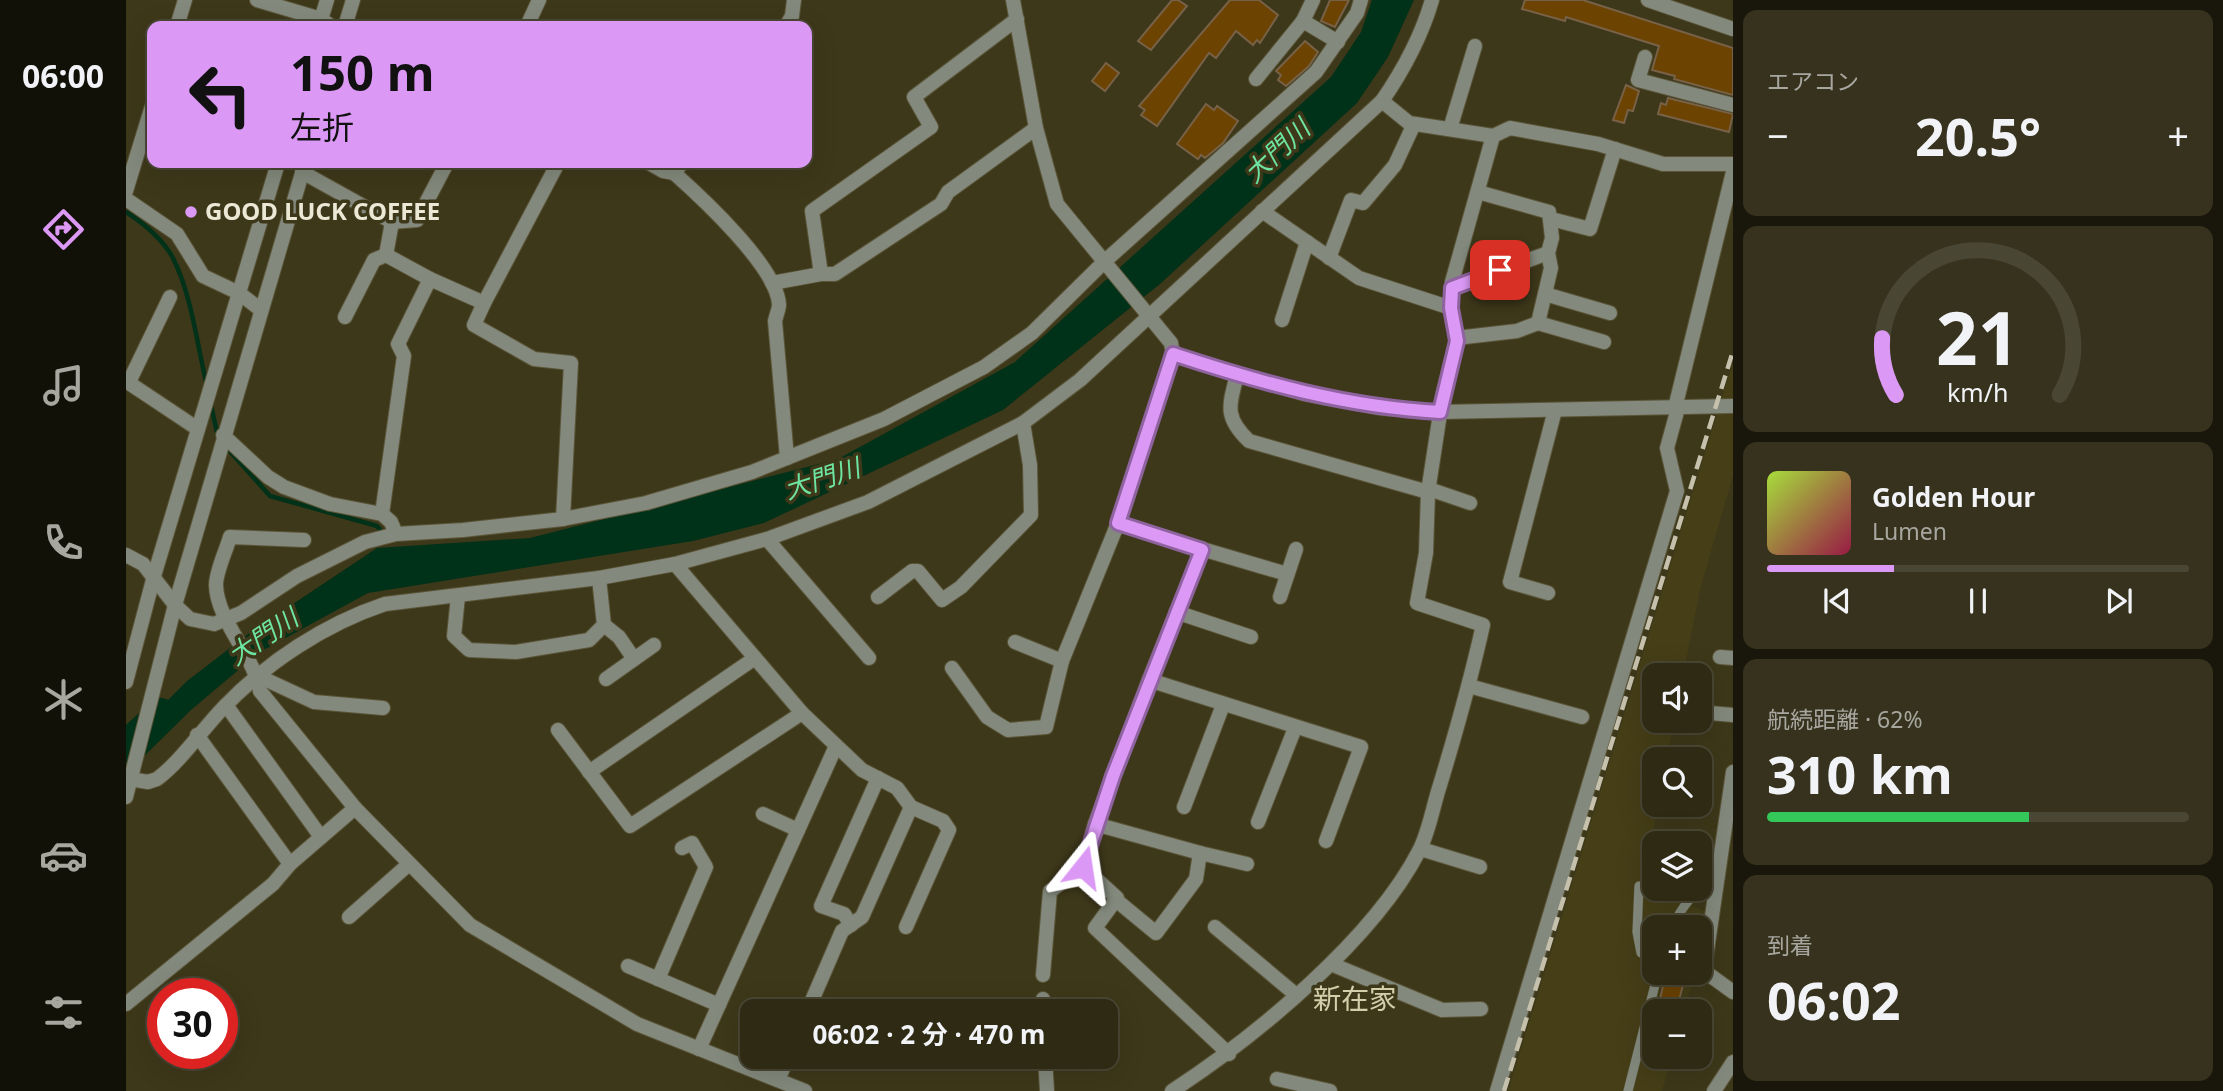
<!DOCTYPE html>
<html lang="ja">
<head>
<meta charset="utf-8">
<style>
  body { margin:0; font-family:"Noto Sans","Noto Sans JP",sans-serif; background:#36321d; color:#f1f3f6; height:100vh; display:flex; flex-direction:column; font-size:26px; white-space:nowrap }
  * { box-sizing:border-box; margin:0 }
  p { font-size:23px; color:#a7a7a0 }
  .icon { flex:none; width:38px; height:38px; fill:none; stroke:currentColor; stroke-width:2; stroke-linecap:round; stroke-linejoin:round }
  .map { position:relative; flex:1; overflow:hidden }
  .details { display:flex; flex-direction:column; gap:10px; padding:10px; background:#19170b; width:490px }
  .details>* { flex:none }
  .banner { position:absolute; left:21px; top:21px; width:665px; height:147px; border-radius:14px; box-shadow:0 7px 28px #0002,0 0 0 2px #494634; background:#db99f5; color:#111; overflow:hidden }
  .buttons { position:absolute; left:1516px; top:663px; display:grid; gap:14px }
  .buttons a { display:grid; place-items:center; width:70px; height:70px; border-radius:14px; background:#2e2a14; box-shadow:0 7px 28px #0002,0 0 0 2px #494634; font-size:35px }
  .speed { position:absolute; left:21px; top:978px; display:flex; gap:14px; font-size:35px; font-weight:700; text-align:center }
  .speed>* { display:grid; place-content:center; width:91px; height:91px; border-radius:50%; background:#2e2a14; box-shadow:0 7px 28px #0002,0 0 0 2px #494634; line-height:1 }
  .speed .limit { border:10px solid #d22; background:#fff; color:#111 }
  .pin { position:absolute; display:grid; place-items:center; width:60px; height:60px; color:#fff; margin:-30px; border-radius:14px; box-shadow:0 4px 10px #0006 }
  .me { position:absolute; width:77px; margin:-38px; rotate:15deg; stroke-linejoin:round; filter:drop-shadow(0 0 5px #0008) }
  .turn { display:flex; align-items:center; gap:24px; height:147px; padding:0 28px; font-size:32px }
  .turn .icon { width:91px; height:91px; stroke-width:2.5 }
  .turn b { display:block; font-size:49px; line-height:60px }
  .big { font-size:52px; font-weight:700; line-height:1.1 }
  .details .card { flex:1; display:flex; flex-direction:column; justify-content:center; gap:10px; min-width:0; padding:0 24px; border-radius:14px; background:#36321d }
  .details .dial { align-items:center; gap:0 }
  .dial svg { height:182px; overflow:visible; fill:none; stroke:#494634; stroke-width:7; stroke-linecap:round; text-anchor:middle }
  .dial text { fill:#f1f3f6; stroke:none }
  .song { display:flex; align-items:center; gap:21px }
  .cover { width:84px; height:84px; border-radius:10px; background:linear-gradient(135deg,hsl(80 70% 55%),hsl(340 70% 35%)) }
  .played { height:7px; border-radius:4px; background:linear-gradient(90deg,#db99f5 30%,#494634 30%) }
  .keys { display:flex; justify-content:space-around; direction:ltr }
  .heat { display:flex; justify-content:space-between; align-items:center; font-size:38px; direction:ltr }
  .charge { height:10px; border-radius:5px; background:linear-gradient(90deg,#34c759 62%,#494634 0) }
  .trip { position:absolute; left:614px; top:999px; width:378px; height:70px; border-radius:14px; background:#2e2a14; box-shadow:0 7px 28px #0002,0 0 0 2px #494634; font-weight:700; line-height:70px; text-align:center }
  main { display:flex; flex:1; min-height:0 }
  .menu { display:flex; flex-direction:column; width:126px; justify-content:space-around; align-items:center; background:#121108; color:#a7a7a0 }
  .menu .icon { width:49px; height:49px }
  .menu .on { color:#db99f5 }
  .menu b { font-size:32px; color:#f1f3f6 }
  .map>svg:first-child { display:block }
</style>
</head>
<body>
<main>
<nav class="menu">
<b>06:00</b>
<svg class="icon on" aria-label="directions" viewBox="0 0 24 24"><path d="M12 3l9 9-9 9-9-9zM9 14v-3h6M13 9l2 2-2 2"/></svg>
<svg class="icon" aria-label="music" viewBox="0 0 24 24"><path d="M9 18V5l10-2v13"/><circle cx="6" cy="18" r="3"/><circle cx="16" cy="16" r="3"/></svg>
<svg class="icon" aria-label="phone" viewBox="0 0 24 24"><path d="M5 4h4l2 5-3 2q2 4 5 5l2-3 5 2v4C11 20 4 13 5 4z"/></svg>
<svg class="icon" aria-label="climate" viewBox="0 0 24 24"><path d="M12 3v18M4 7l16 10M4 17L20 7"/></svg>
<svg class="icon" aria-label="car" viewBox="0 0 24 24"><path d="M5 17H2v-5l4-1 3-4h7l3 4 3 1v5h-3M9 17h6M6 11h13"/><circle cx="7" cy="17" r="2"/><circle cx="17" cy="17" r="2"/></svg>
<svg class="icon" aria-label="filters" viewBox="0 0 24 24"><path d="M4 7h16M4 17h16"/><circle cx="9" cy="7" r="2"/><circle cx="15" cy="17" r="2"/></svg>
</nav>
<div class="map">
<svg width="1607" height="1091" viewBox="0 0 1607 1091">
  <rect width="100%" height="100%" fill="#3e381a"/>
  <path fill="#453e17" d="M1607,362V476L1575,586L1557,675L1528,676V721H1548L1541,759L1528,760V805H1532L1517,884L1580,912L1573,949V928H1528V973H1569L1558,1011L1528,1012V1057H1546L1536,1091H1382Z"/>
  <path fill="#003119" d="M1246,0H1288L1262,57L1231,103L1034,284L877,410L638,523L567,541L242,593L134,652L65,710L0,774V742L61,681L125,632L251,548L404,538L712,459L889,362L1205,77L1235,32Z"/>
  <g fill="none" stroke-linecap="round" stroke-linejoin="round">
    <g stroke="#003119" stroke-width="4.5">
      <path d="M0,212C17,223 37,240 47,258C66,296 71,345 81,386"/>
      <path d="M85,405L92,437"/>
      <path d="M100,447L144,496L251,526L257,533"/>
    </g>
    <path stroke="#003119" stroke-width="26" d="M0,742L35,711"/>
  </g>
  <g fill="#6c4300" stroke="#776147" stroke-width="2">
    <path d="M1046,0H1052L1061,6L1025,50L1012,41Z"/>
    <path d="M1104,0H1133L1152,15L1134,43L1131,40L1127,45L1110,31L1090,58L1083,53L1031,126L1015,115L1019,110L1013,106Z"/>
    <path d="M1204,0H1223L1209,27L1195,21Z"/>
    <path d="M1399,0H1457L1607,48V95L1548,79L1549,76L1526,70L1533,46L1440,17L1439,21L1396,9Z"/>
    <path d="M1179,41L1192,52L1183,66L1160,86L1152,80L1155,75L1150,71Z"/>
    <path d="M980,63L993,73L979,91L966,81Z"/>
    <path d="M1500,85L1513,91L1507,111L1502,110L1498,123L1487,120Z"/>
    <path d="M1542,98L1607,114L1603,132L1532,114L1535,103L1540,105Z"/>
    <path d="M1080,104L1088,110L1091,106L1112,121L1097,143L1079,158L1075,155L1072,159L1051,144Z"/>
    <path d="M1540,973H1560L1550,1012H1531Z"/>
  </g>
  <g fill="none" stroke-linecap="round" stroke-linejoin="round">
    <g stroke="#5a5438" stroke-width="10">
      <g id="service">
        <path d="M1513,886L1511,932L1515,953L1528,957"/>
        <path d="M1546,928C1556,906 1568,890 1590,881"/>
        <path d="M1502,1091L1532,973"/>
      </g>
    </g>
    <g stroke="#5a5438" stroke-width="16">
      <g id="minor">
        <path d="M131,0L195,19L205,26"/>
        <path d="M887,0L910,128L931,204L1045,343L1047,354L1179,394L1254,408L1314,412L1607,406"/>
        <path d="M1522,0L1607,29"/>
        <path d="M1177,21L1187,0"/>
        <path d="M401,26L413,0"/>
        <path d="M660,26L666,16L668,0"/>
        <path d="M1519,57L1512,80L1607,105"/>
        <path d="M1130,79L1177,21L1212,42"/>
        <path d="M1256,101L1283,123L1367,136L1384,128L1472,144L1537,164H1607"/>
        <path d="M1324,129L1349,46"/>
        <path d="M523,163L537,171L548,173L556,163"/>
        <path d="M176,172L266,222L291,220L321,163"/>
        <path d="M548,173C575,197 652,268 653,305C653,309 650,316 649,321L661,458"/>
        <path d="M0,199L51,234L77,276L113,293L135,310"/>
        <path d="M1136,211L1233,278L1325,308L1326,282L1367,136"/>
        <path d="M1425,219L1464,229L1489,149"/>
        <path d="M260,255L266,222"/>
        <path d="M1203,258L1225,200L1237,203L1269,165L1288,124"/>
        <path d="M695,274H709L815,204L822,192L910,128"/>
        <path d="M304,279L358,303L348,325L408,359L445,363L437,519"/>
        <path d="M646,283L695,274L686,211L805,127L788,97L891,19"/>
        <path d="M1326,288L1422,253L1426,238L1423,212L1352,192"/>
        <path d="M1419,294L1484,313"/>
        <path d="M358,303L432,163"/>
        <path d="M219,317L248,260L260,255L304,279L272,344L278,356L256,514"/>
        <path d="M1156,320L1181,242"/>
        <path d="M1412,323L1478,342"/>
        <path d="M1330,338L1391,331L1412,323L1425,268L1422,253"/>
        <path d="M1111,375C1103,406 1098,417 1123,441L1302,492"/>
        <path d="M0,381L72,429"/>
        <path d="M3,382L44,297"/>
        <path d="M1549,408L1607,172"/>
        <path d="M97,435L142,477L158,487L204,504L256,514L265,522L270,534"/>
        <path d="M1303,489L1344,503"/>
        <path d="M641,539L743,658"/>
        <path d="M178,540L104,537C100,551 90,571 90,585C91,621 128,655 134,691L229,808L344,925L511,1024L679,1091"/>
        <path d="M1076,549L1161,574"/>
        <path d="M0,555L17,564L49,605L64,619L88,624L115,613L171,576L239,542L270,534L337,530L437,519L520,503L626,472L758,419L858,367L906,333L979,261L1190,72L1231,13L1235,0"/>
        <path d="M549,564L676,713L736,770L771,788L785,807L736,917L716,931L681,1012"/>
        <path d="M1422,593L1384,582L1429,410"/>
        <path d="M332,596L328,636L343,650L390,652L463,640L478,625L473,578"/>
        <path d="M752,597L786,571H792L816,600L835,587L905,515L904,465L897,423"/>
        <path d="M1154,597L1170,549"/>
        <path d="M1050,612L1125,637"/>
        <path d="M478,625L493,637L508,659"/>
        <path d="M889,642L936,661L992,523"/>
        <path d="M1594,657L1607,658"/>
        <path d="M826,668L861,717L882,730L920,727L936,661"/>
        <path d="M132,676L188,702L257,708"/>
        <path d="M480,679L528,645"/>
        <path d="M1023,680L1076,549L992,523L1047,354"/>
        <path d="M1343,686L1456,717"/>
        <path d="M100,705L195,837"/>
        <path d="M1584,713L1607,715"/>
        <path d="M432,730L504,826L676,713"/>
        <path d="M71,735L164,864"/>
        <path d="M463,772L629,658"/>
        <path d="M1607,772L1578,971L1607,992"/>
        <path d="M4,779L22,782L31,779C55,761 75,731 97,708C141,662 199,624 259,604L473,578L549,564L641,539L742,502L897,423L954,380L1256,101C1278,69 1295,38 1306,0"/>
        <path d="M1058,807L1097,705"/>
        <path d="M637,814L672,830"/>
        <path d="M1132,822L1169,728"/>
        <path d="M969,824L1023,680L1235,747L1200,841"/>
        <path d="M1295,849L1354,867"/>
        <path d="M957,867L969,824L1074,853"/>
        <path d="M990,900L1030,933L1070,879L1074,853L1121,864"/>
        <path d="M223,917L283,864"/>
        <path d="M725,925L718,914L695,906L752,778"/>
        <path d="M780,927L823,830L817,821L785,807"/>
        <path d="M1089,927L1169,994"/>
        <path d="M1205,964L1316,1010L1355,1009"/>
        <path d="M502,966L593,1005"/>
        <path d="M917,975L924,891L957,867L991,898L969,928L1103,1054"/>
        <path d="M532,979L580,867L566,843L556,848"/>
        <path d="M917,999L918,1012"/>
        <path d="M0,1004L147,884L164,864L229,808"/>
        <path d="M573,1049L710,746"/>
        <path d="M919,1057L921,1091"/>
        <path d="M1151,1079L1204,1091"/>
        <path d="M652,1080L662,1057"/>
        <path d="M1046,1091C1129,1037 1247,940 1293,851C1303,832 1307,806 1314,785C1330,732 1345,679 1357,625L1291,603L1300,553L1302,492L1317,394L1331,341L1325,308"/>
        <path d="M1371,1091L1551,491L1541,448L1552,408"/>
        <path d="M1588,1091L1607,1062"/>
      </g>
    </g>
    <g stroke="#5a5438" stroke-width="16">
      <g id="tertiary">
        <path d="M51,26L59,0"/>
        <path d="M193,26L201,0"/>
        <path d="M219,26L227,0"/>
        <path d="M0,191L26,106"/>
        <path d="M0,682L28,576L152,163"/>
        <path d="M0,797L49,605L179,163"/>
      </g>
    </g>
    <use href="#service" stroke="#83897c" stroke-width="9"/>
    <use href="#minor" stroke="#83897c" stroke-width="14"/>
    <use href="#tertiary" stroke="#83897c" stroke-width="14"/>
    <path stroke="#c5c1ac" stroke-width="4.5" stroke-dasharray="14 7" stroke-linecap="butt" d="M1378,1091L1607,351"/>
  </g>
  <g fill="none" stroke-linecap="round" stroke-linejoin="round">
    <g stroke="#8e639f" stroke-width="18">
      <path id="route" d="M957,867L987,776L1076,550L992,523L1047,354C1135,383 1221,407 1314,412L1331,341L1325,308L1326,288L1374,270"/>
    </g>
    <use href="#route" stroke="#db99f5" stroke-width="12"/>
  </g>
  <circle fill="#db99f5" stroke="#3e381a" stroke-width="2.5" cx="65" cy="212" r="7"/>
  <g text-anchor="middle" stroke-width="7" stroke-linejoin="round" paint-order="stroke">
    <g font-size="24" font-weight="bold" fill="#ebe8d6" stroke="#3e381a" text-anchor="start">
      <text x="79" y="220">GOOD LUCK COFFEE</text>
    </g>
    <g font-size="26" font-style="italic" fill="#6de4a1" stroke="#3e381a">
      <text transform="translate(1151 151) rotate(-43)" y="9">大門川</text>
      <text transform="translate(696 479) rotate(-18)" y="9">大門川</text>
      <text transform="translate(137 637) rotate(-34)" y="9">大門川</text>
    </g>
    <g font-size="28" fill="#d4ceab" stroke="#3e381a">
      <text x="1229" y="1009">新在家</text>
    </g>
  </g>
</svg>
<div class="buttons">
<a><svg class="icon" aria-label="sound" viewBox="0 0 24 24"><path d="M4 9h4l5-4v14l-5-4H4zM17 9q2 3 0 6"/></svg></a>
<a><svg class="icon" aria-label="search" viewBox="0 0 24 24"><circle cx="10" cy="10" r="6"/><path d="M15 15l6 6"/></svg></a>
<a><svg class="icon" aria-label="layers" viewBox="0 0 24 24"><path d="M12 4l9 5-9 5-9-5zM3 14l9 5 9-5"/></svg></a>
<a>+</a>
<a>−</a>
</div>
<div class="speed"><div class="limit">30</div></div>
<div class="pin" style="left:1374px;top:270px;background:#d93025"><svg class="icon" aria-label="arrive" viewBox="0 0 24 24"><path d="M6 21V4h12l-3 4 3 4H6"/></svg></div>
<svg class="me" style="left:957px;top:867px" viewBox="-20 -20 40 40"><path d="M0-17L14 15 0 8-14 15z" fill="#db99f5" stroke="#fff" stroke-width="4"/></svg>
<div class="trip">06:02 · 2 分 · 470 m</div>
<div class="banner">
<div class="turn"><svg class="icon" aria-label="left" viewBox="0 0 24 24"><path d="M17 20v-9H6M10 6l-5 5 5 5"/></svg><div><b>150 m</b>左折</div></div>
</div>
</div>
<section class="details">
<div class="card"><p>エアコン</p>
<div class="heat"><a>−</a><b class="big">20.5°</b><a>+</a></div>
</div>
<div class="card dial"><svg viewBox="0 0 100 80">
<path d="M14 69A42 42 0 1 1 86 69"/>
<path d="M14 69A42 42 0 0 1 8 44" stroke="#db99f5"/>
<text x="50" y="56" font-size="32" font-weight="700">21</text>
<text x="50" y="72" font-size="11">km/h</text>
</svg></div>
<div class="card">
<div class="song"><i class="cover"></i><div><b>Golden Hour</b><p>Lumen</p></div></div>
<div class="played"></div>
<div class="keys"><svg class="icon" aria-label="previous" viewBox="0 0 24 24"><path d="M18 5L8 12l10 7zM5 5v14"/></svg><svg class="icon" aria-label="pause" viewBox="0 0 24 24"><path d="M8 5v14M16 5v14"/></svg><svg class="icon" aria-label="next" viewBox="0 0 24 24"><path d="M6 5l10 7-10 7zM19 5v14"/></svg></div>
</div>
<div class="card"><p>航続距離 · 62%</p><b class="big">310 km</b><div class="charge"></div></div>
<div class="card"><p>到着</p><b class="big">06:02</b></div>
</section>
</main>
</body>
</html>
